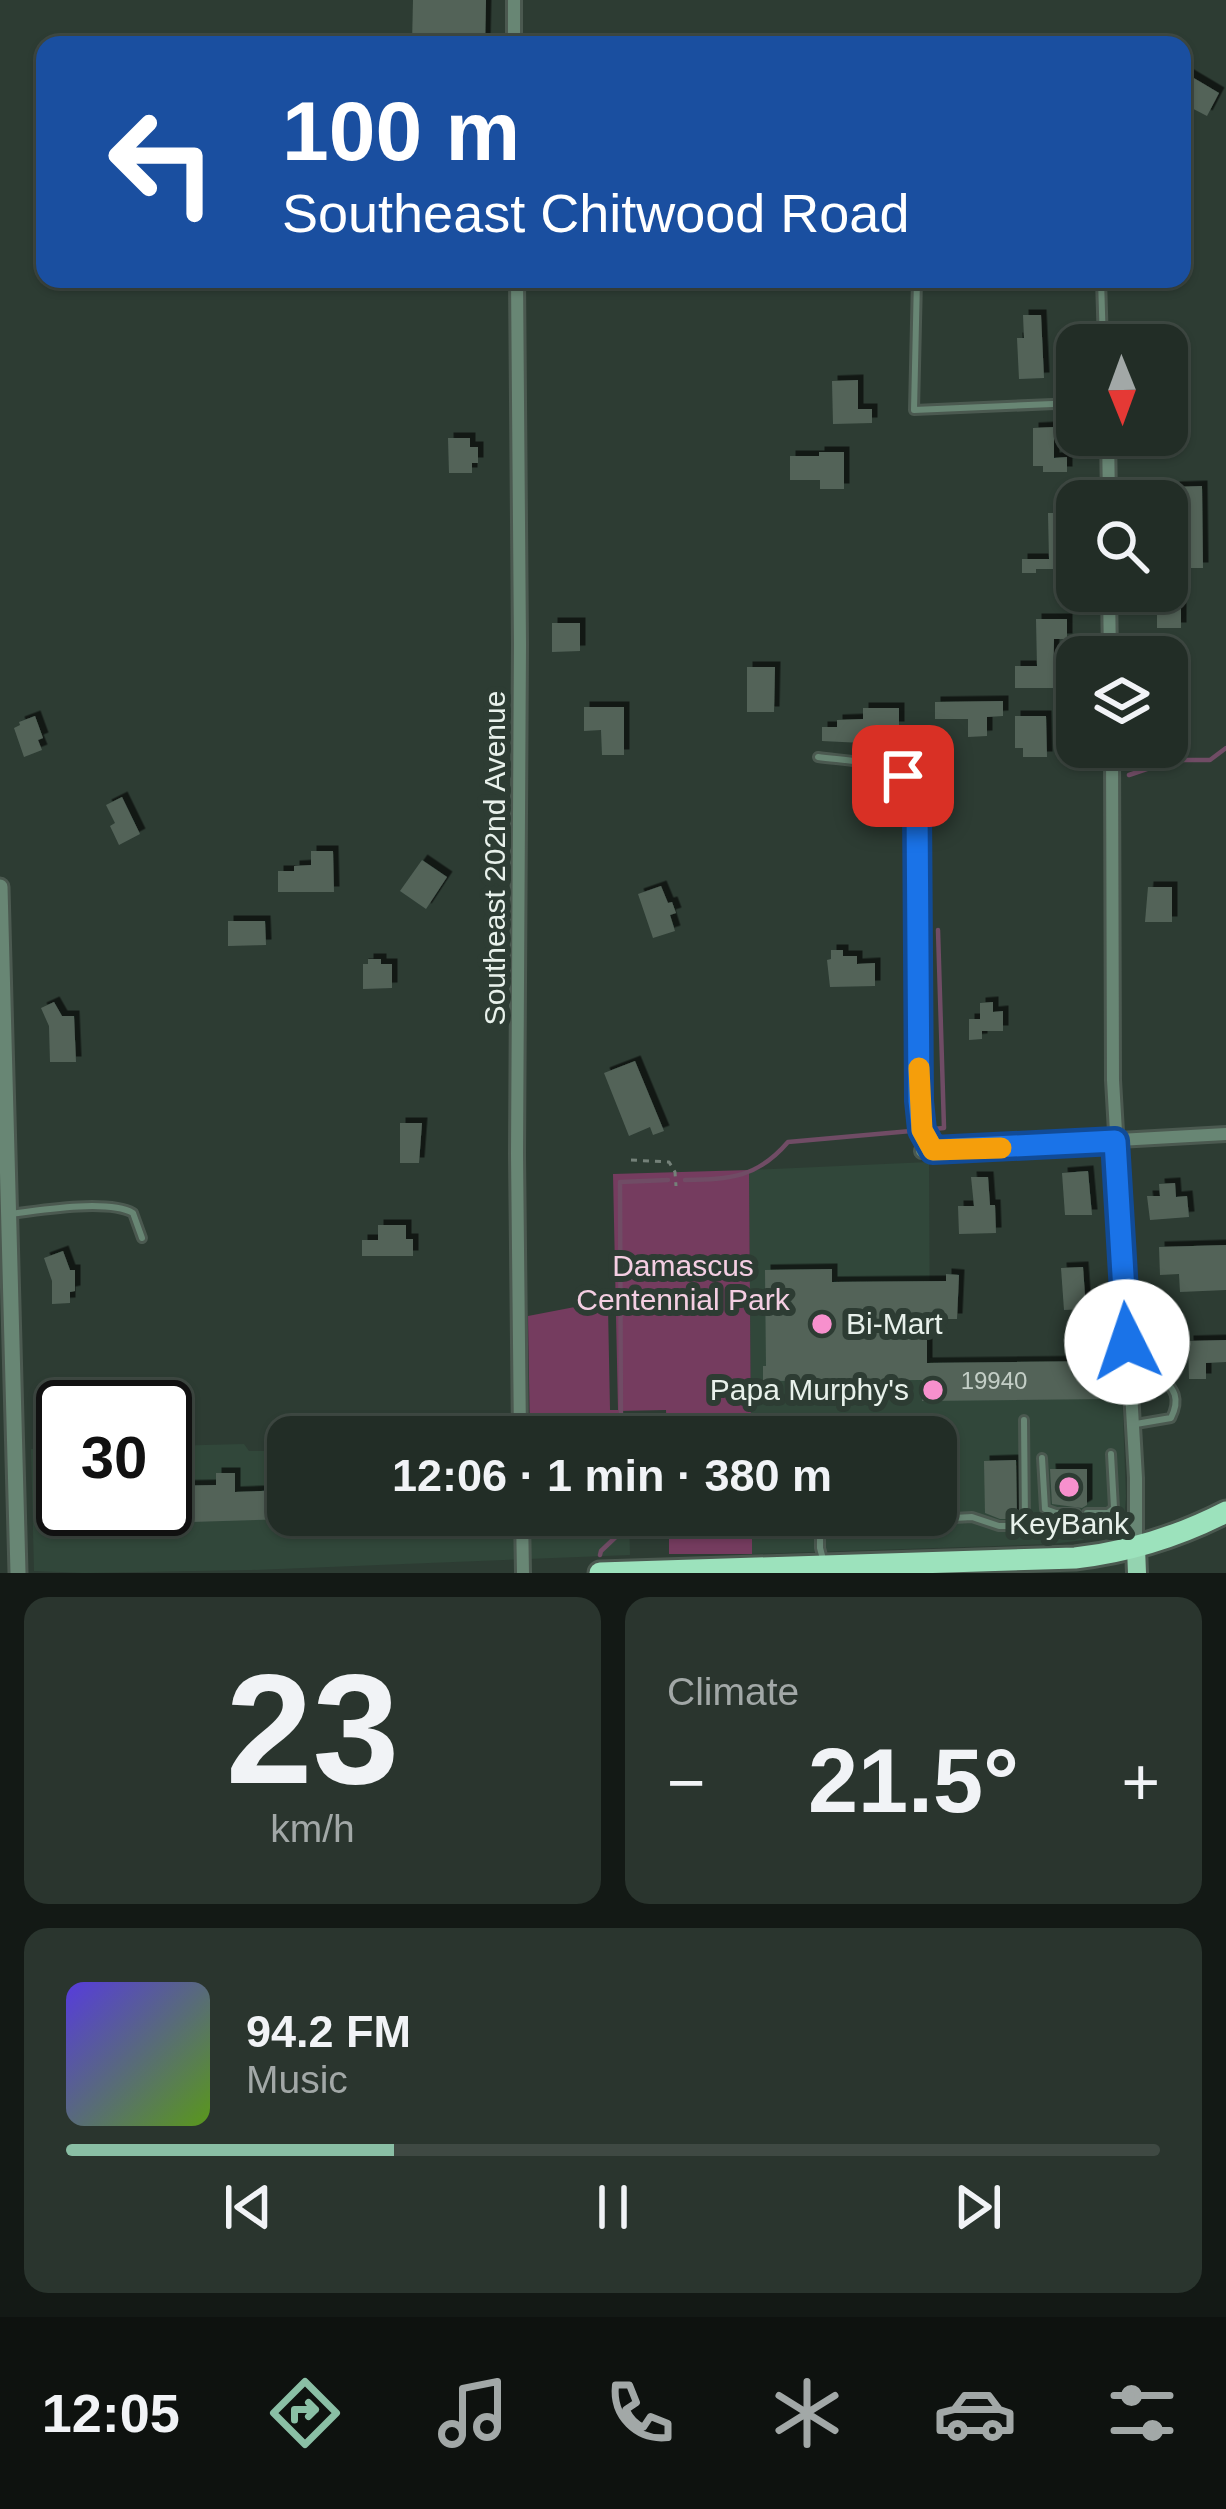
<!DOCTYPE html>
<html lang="en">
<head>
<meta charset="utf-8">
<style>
  body { margin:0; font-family:Arial,sans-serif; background:#2a352e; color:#f1f3f6; height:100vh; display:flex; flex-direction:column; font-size:45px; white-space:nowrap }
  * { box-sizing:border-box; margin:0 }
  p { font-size:39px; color:#a2a8a7 }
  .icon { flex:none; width:66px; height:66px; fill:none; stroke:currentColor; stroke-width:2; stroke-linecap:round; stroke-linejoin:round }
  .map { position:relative; height:1573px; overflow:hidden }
  .sheet { display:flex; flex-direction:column; gap:24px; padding:24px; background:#131915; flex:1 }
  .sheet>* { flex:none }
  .hud { position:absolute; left:36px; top:36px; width:1155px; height:252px; border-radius:24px; box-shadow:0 3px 9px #0004,0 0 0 3px #3f4943; background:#1a4fa0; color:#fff; overflow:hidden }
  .needle { width:78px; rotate:179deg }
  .tools { position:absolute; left:1056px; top:324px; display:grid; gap:24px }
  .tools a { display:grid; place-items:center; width:132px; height:132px; border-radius:24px; background:#222d26; box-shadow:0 3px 9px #0004,0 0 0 3px #3f4943; font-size:60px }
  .speed { position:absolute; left:36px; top:1380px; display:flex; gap:24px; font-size:60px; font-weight:700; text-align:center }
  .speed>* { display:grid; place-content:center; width:156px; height:156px; border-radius:50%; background:#222d26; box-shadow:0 3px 9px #0004,0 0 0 3px #3f4943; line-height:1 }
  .speed .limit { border:6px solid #111; border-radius:18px; background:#fff; color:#111 }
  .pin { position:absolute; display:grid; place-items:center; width:102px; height:102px; color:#fff; margin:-51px; border-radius:24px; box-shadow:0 6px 18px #0006 }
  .me { position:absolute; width:132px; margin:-66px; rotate:356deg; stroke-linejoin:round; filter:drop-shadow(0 0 9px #0008) }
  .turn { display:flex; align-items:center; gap:42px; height:252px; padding:0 48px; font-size:54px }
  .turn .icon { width:156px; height:156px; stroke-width:2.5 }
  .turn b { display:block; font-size:84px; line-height:102px }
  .big { font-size:90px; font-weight:800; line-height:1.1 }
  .sheet .tile { flex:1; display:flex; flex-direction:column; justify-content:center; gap:18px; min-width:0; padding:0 42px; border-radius:24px; background:#2a352e }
  .sheet .dial { align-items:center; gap:0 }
  .dial b { font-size:156px; line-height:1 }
  .song { display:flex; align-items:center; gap:36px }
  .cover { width:144px; height:144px; border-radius:18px; background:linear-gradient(135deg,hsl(250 70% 55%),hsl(90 70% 35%)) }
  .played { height:12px; border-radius:6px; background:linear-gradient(90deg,#8abfa5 30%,#3f4943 30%) }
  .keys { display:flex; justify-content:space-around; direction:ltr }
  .heat { display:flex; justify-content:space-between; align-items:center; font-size:66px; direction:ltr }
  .sheet .tiles { flex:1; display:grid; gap:24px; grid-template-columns:1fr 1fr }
  .tile:last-child { grid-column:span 2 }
  .trip { position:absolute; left:267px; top:1416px; width:690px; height:120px; border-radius:24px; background:#222d26; box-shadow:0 3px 9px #0004,0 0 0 3px #3f4943; font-weight:800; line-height:120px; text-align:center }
  .tab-bar { display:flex; height:192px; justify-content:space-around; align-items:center; background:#0e120f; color:#a2a8a7 }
  .tab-bar .icon { width:84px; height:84px }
  .tab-bar .on { color:#8abfa5 }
  .tab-bar b { font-size:54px; color:#f1f3f6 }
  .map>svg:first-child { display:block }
</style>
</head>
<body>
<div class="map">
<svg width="1226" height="1573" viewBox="0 0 1226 1573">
  <defs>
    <filter id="shadow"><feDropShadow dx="5.5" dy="-5.5" stdDeviation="0" flood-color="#0009"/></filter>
  </defs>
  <rect width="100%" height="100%" fill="#2d3c33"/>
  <g fill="#31473a">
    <path d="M929,1162L930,1358L1118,1356L1121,1362L1126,1497L1123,1531L1117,1536L1052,1544L752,1554V1515H936V1437H751L749,1170Z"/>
    <path d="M244,1444L249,1451H288V1515H629L630,1555L251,1570L85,1573L34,1571L31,1449L63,1448V1509H165V1446Z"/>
  </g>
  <g fill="#753c5f">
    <path d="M749,1170L751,1437H667L666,1410L619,1411L618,1437H530L528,1316L580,1306L608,1307L610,1410H618L613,1174Z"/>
    <rect x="669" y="1515" width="83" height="39"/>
  </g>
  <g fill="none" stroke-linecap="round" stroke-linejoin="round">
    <g stroke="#704c65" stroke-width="4.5">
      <path d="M1129,775L1173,760H1210L1226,748"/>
      <path d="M933,1129L944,1128L938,930"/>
      <path d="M685,1180C731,1179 757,1178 788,1142L911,1131"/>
      <path d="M621,1437L620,1182L668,1180"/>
      <path d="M600,1555L601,1551L621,1532V1515"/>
    </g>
  </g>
  <g fill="#536359" filter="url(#shadow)">
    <path d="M413,0H486L485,45H412Z"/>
    <path d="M1182,71L1219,93L1207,116L1182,103Z"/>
    <path d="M1023,315H1041L1044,378L1019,379L1017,338H1024Z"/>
    <path d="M858,380V409H872V423L833,424L832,381Z"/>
    <path d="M1054,427V458L1067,457V472H1043V466H1033V428Z"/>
    <path d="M448,438H470V447H478V463H472V473H449Z"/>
    <path d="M819,452H844V489H820V480H790V456H819Z"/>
    <path d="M1202,486L1203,568H1185L1184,522H1181V501H1174V487Z"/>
    <path d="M1048,513H1068L1067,564H1060V569H1036V573H1022V559H1049Z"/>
    <path d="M1167,588H1181V628H1157V591H1167Z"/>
    <path d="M1036,619H1067V639H1054L1053,688H1015V666H1037Z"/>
    <path d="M552,623H580V651L552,652Z"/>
    <path d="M747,667H775L774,712H747Z"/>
    <path d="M1003,701V716L987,717V736L968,737V719H935V702Z"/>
    <path d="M584,707H624V755H602L601,730L584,731Z"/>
    <path d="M863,708H899V727H875V737H863V743L822,741V727H837V720L863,719Z"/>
    <path d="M35,716L43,738L38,740L42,750L24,757L14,728L20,725L19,722Z"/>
    <path d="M1015,716H1046L1047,757H1023V748H1015Z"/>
    <path d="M122,797L140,834L119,845L110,826L115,823L106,805Z"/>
    <path d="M311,851H333L334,892H278V871H294V866L311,865Z"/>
    <path d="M422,860L447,877L426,909L400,891Z"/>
    <path d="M661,886L668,903L672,902L676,913L670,915L675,931L653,938L638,894Z"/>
    <path d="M1148,887H1172V922H1145Z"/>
    <path d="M228,921H265L266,945L228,946Z"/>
    <path d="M831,950H843V956H857V964L875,963V986L830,987L827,960L831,959Z"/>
    <path d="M368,959H381V964H392V988L363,989V964H368Z"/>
    <path d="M54,1002L62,1016H74L76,1062H50L49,1026L41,1008Z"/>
    <path d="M993,1002V1012L1003,1011V1031H982V1039L969,1040V1019H980V1003Z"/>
    <path d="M635,1061L664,1131L653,1135L650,1127L629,1136L604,1073Z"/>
    <path d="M400,1123H422L419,1163H400Z"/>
    <path d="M1088,1171L1092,1215H1065L1062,1173Z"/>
    <path d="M971,1177H988L990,1205H995L996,1233L959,1234L958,1206H974Z"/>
    <path d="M1175,1183L1176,1197L1187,1196L1189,1217L1150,1220L1147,1196H1160L1159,1184Z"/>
    <path d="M378,1225H406V1239H413V1256H362V1240H378Z"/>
    <path d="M1226,1245V1290L1180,1292L1179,1274L1160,1275L1159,1247Z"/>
    <path d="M63,1251L70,1270H75V1291L70,1292V1303L52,1304V1281L44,1258Z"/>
    <path d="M1083,1267L1086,1309L1064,1310L1061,1268Z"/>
    <path d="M832,1269V1282L946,1281V1274L959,1275L957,1319H927V1363L1109,1361V1399L922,1401V1380L763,1381V1366H766L765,1270Z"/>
    <path d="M1226,1340V1362L1206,1363V1379H1189L1188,1341Z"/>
    <path d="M1016,1460L1017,1519H1000L985,1513L984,1461Z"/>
    <path d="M1050,1469H1087V1505L1082,1508L1052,1504Z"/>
    <path d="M216,1473H235V1492L288,1490V1519L125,1524V1509H165V1486L216,1485Z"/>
    <path d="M48,1498H63V1509H97V1527L49,1528Z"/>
  </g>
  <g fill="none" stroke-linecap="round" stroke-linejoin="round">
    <g stroke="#4b5950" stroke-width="12">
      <g id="service">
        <path d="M917,279L914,410L1077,403"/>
        <path d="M1101,279L1103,345"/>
        <path d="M818,757C856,762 887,760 915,789L919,1101L922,1130L932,1147"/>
        <path d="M11,1214C40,1210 108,1199 133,1213L142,1238"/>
        <path d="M1129,1371H1158C1172,1388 1182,1396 1171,1418L1136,1424"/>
        <path d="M1042,1458L1045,1509L1056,1513H1076"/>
        <path d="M1087,1513H1108L1114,1508L1111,1454"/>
        <path d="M820,1515V1548L823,1559"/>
        <path d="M954,1518L972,1517L999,1526H1021L1025,1522L1024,1420"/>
      </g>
    </g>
    <g stroke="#4b5950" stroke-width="18">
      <g id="minor">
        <path d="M514,0V45"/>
        <path d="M517,279L520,644L517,1154L520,1437"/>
        <path d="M1108,435L1109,501"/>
        <path d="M1109,591L1110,657"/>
        <path d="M1112,747L1113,1080L1136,1478V1548"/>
        <path d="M922,1151L1226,1134"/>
        <path d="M522,1515L523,1573"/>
      </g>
    </g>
    <g stroke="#4b5950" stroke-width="21">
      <path id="tertiary" d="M0,887L18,1573"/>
    </g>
    <g stroke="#4b5950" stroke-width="24">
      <path id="primary" d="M1136,1548L1137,1573"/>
    </g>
    <g stroke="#4b5950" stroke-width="27">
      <path id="trunk" d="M600,1573L1075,1558C1129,1552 1177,1537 1226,1512"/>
    </g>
    <path stroke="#748179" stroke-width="3" stroke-dasharray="6 6" stroke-linecap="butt" d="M631,1160L669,1162L675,1172L676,1186"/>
    <use href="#service" stroke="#688674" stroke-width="6"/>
    <use href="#minor" stroke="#688674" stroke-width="12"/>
    <use href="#tertiary" stroke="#688674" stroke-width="15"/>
    <use href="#primary" stroke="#94d3b0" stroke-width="18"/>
    <use href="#trunk" stroke="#9ce2bc" stroke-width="21"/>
  </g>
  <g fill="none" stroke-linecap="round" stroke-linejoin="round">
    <g stroke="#114b97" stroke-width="30">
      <path id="route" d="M903,776L916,790L917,805L919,1101L922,1130L933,1150L1115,1141L1127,1342"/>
    </g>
    <use href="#route" stroke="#1a73e8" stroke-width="21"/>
    <path stroke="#f59e0b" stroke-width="21" d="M919,1068L922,1130L933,1150L1001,1148"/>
  </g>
  <g fill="#f790cd" stroke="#2d3c33" stroke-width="4.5">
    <circle cx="822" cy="1324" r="12"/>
    <circle cx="933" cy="1390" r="12"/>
    <circle cx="1069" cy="1487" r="12"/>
  </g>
  <g text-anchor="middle" stroke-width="12" stroke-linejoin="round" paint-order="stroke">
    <g font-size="24" fill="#c3cec6">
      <text x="994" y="1389">19940</text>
    </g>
    <g font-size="30" fill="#e8f1eb" stroke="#2d3c33">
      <text transform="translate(495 858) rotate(-90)" y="10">Southeast 202nd Avenue</text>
    </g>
    <g font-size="30" fill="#f4cee2" stroke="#2d3c33">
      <text x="683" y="1276">Damascus<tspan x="683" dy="34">Centennial Park</tspan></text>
    </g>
    <g font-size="30" fill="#e8f1eb" stroke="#2d3c33" text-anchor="start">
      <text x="846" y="1334">Bi-Mart</text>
      <text x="909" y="1400" text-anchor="end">Papa Murphy's</text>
      <text x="1069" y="1534" text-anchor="middle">KeyBank</text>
    </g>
  </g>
</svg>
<div class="tools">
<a><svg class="needle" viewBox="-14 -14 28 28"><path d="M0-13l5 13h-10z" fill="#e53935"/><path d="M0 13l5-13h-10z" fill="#a2a8a7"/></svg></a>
<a><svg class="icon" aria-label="search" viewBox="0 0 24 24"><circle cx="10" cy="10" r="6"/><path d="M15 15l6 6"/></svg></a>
<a><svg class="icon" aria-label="layers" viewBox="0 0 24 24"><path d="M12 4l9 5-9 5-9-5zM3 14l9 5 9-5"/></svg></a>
</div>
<div class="speed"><div class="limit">30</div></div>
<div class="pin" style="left:903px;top:776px;background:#d93025"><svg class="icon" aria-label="arrive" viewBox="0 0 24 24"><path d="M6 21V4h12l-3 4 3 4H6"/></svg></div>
<svg class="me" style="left:1127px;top:1342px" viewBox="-20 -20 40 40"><circle r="19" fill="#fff"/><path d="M0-13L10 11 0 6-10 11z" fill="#1a73e8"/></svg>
<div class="trip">12:06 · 1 min · 380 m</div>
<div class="hud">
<div class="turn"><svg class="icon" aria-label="left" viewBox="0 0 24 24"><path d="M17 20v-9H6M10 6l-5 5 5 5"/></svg><div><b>100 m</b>Southeast Chitwood Road</div></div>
</div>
</div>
<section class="sheet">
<div class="tiles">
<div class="tile dial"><b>23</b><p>km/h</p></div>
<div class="tile"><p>Climate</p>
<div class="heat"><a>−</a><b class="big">21.5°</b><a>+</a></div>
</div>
<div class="tile">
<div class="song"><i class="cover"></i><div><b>94.2 FM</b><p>Music</p></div></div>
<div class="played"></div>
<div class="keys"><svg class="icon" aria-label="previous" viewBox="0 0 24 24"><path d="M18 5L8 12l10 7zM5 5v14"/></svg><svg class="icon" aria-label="pause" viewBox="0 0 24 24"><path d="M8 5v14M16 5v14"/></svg><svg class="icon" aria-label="next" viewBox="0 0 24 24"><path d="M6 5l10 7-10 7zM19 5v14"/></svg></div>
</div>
</div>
</section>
<nav class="tab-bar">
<b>12:05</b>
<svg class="icon on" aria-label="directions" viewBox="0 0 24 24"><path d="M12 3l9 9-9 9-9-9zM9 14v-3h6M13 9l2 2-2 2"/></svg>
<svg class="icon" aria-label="music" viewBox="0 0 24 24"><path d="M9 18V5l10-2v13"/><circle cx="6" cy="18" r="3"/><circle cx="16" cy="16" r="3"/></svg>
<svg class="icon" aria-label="phone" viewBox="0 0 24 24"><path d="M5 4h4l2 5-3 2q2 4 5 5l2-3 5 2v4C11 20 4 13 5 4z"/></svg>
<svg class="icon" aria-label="climate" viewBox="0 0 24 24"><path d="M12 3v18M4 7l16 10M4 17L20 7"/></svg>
<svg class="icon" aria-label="car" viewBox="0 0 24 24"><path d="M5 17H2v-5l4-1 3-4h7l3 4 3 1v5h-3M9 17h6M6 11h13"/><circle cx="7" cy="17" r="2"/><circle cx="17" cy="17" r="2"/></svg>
<svg class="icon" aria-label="filters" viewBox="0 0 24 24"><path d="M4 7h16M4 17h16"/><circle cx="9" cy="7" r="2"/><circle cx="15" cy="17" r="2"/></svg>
</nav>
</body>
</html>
